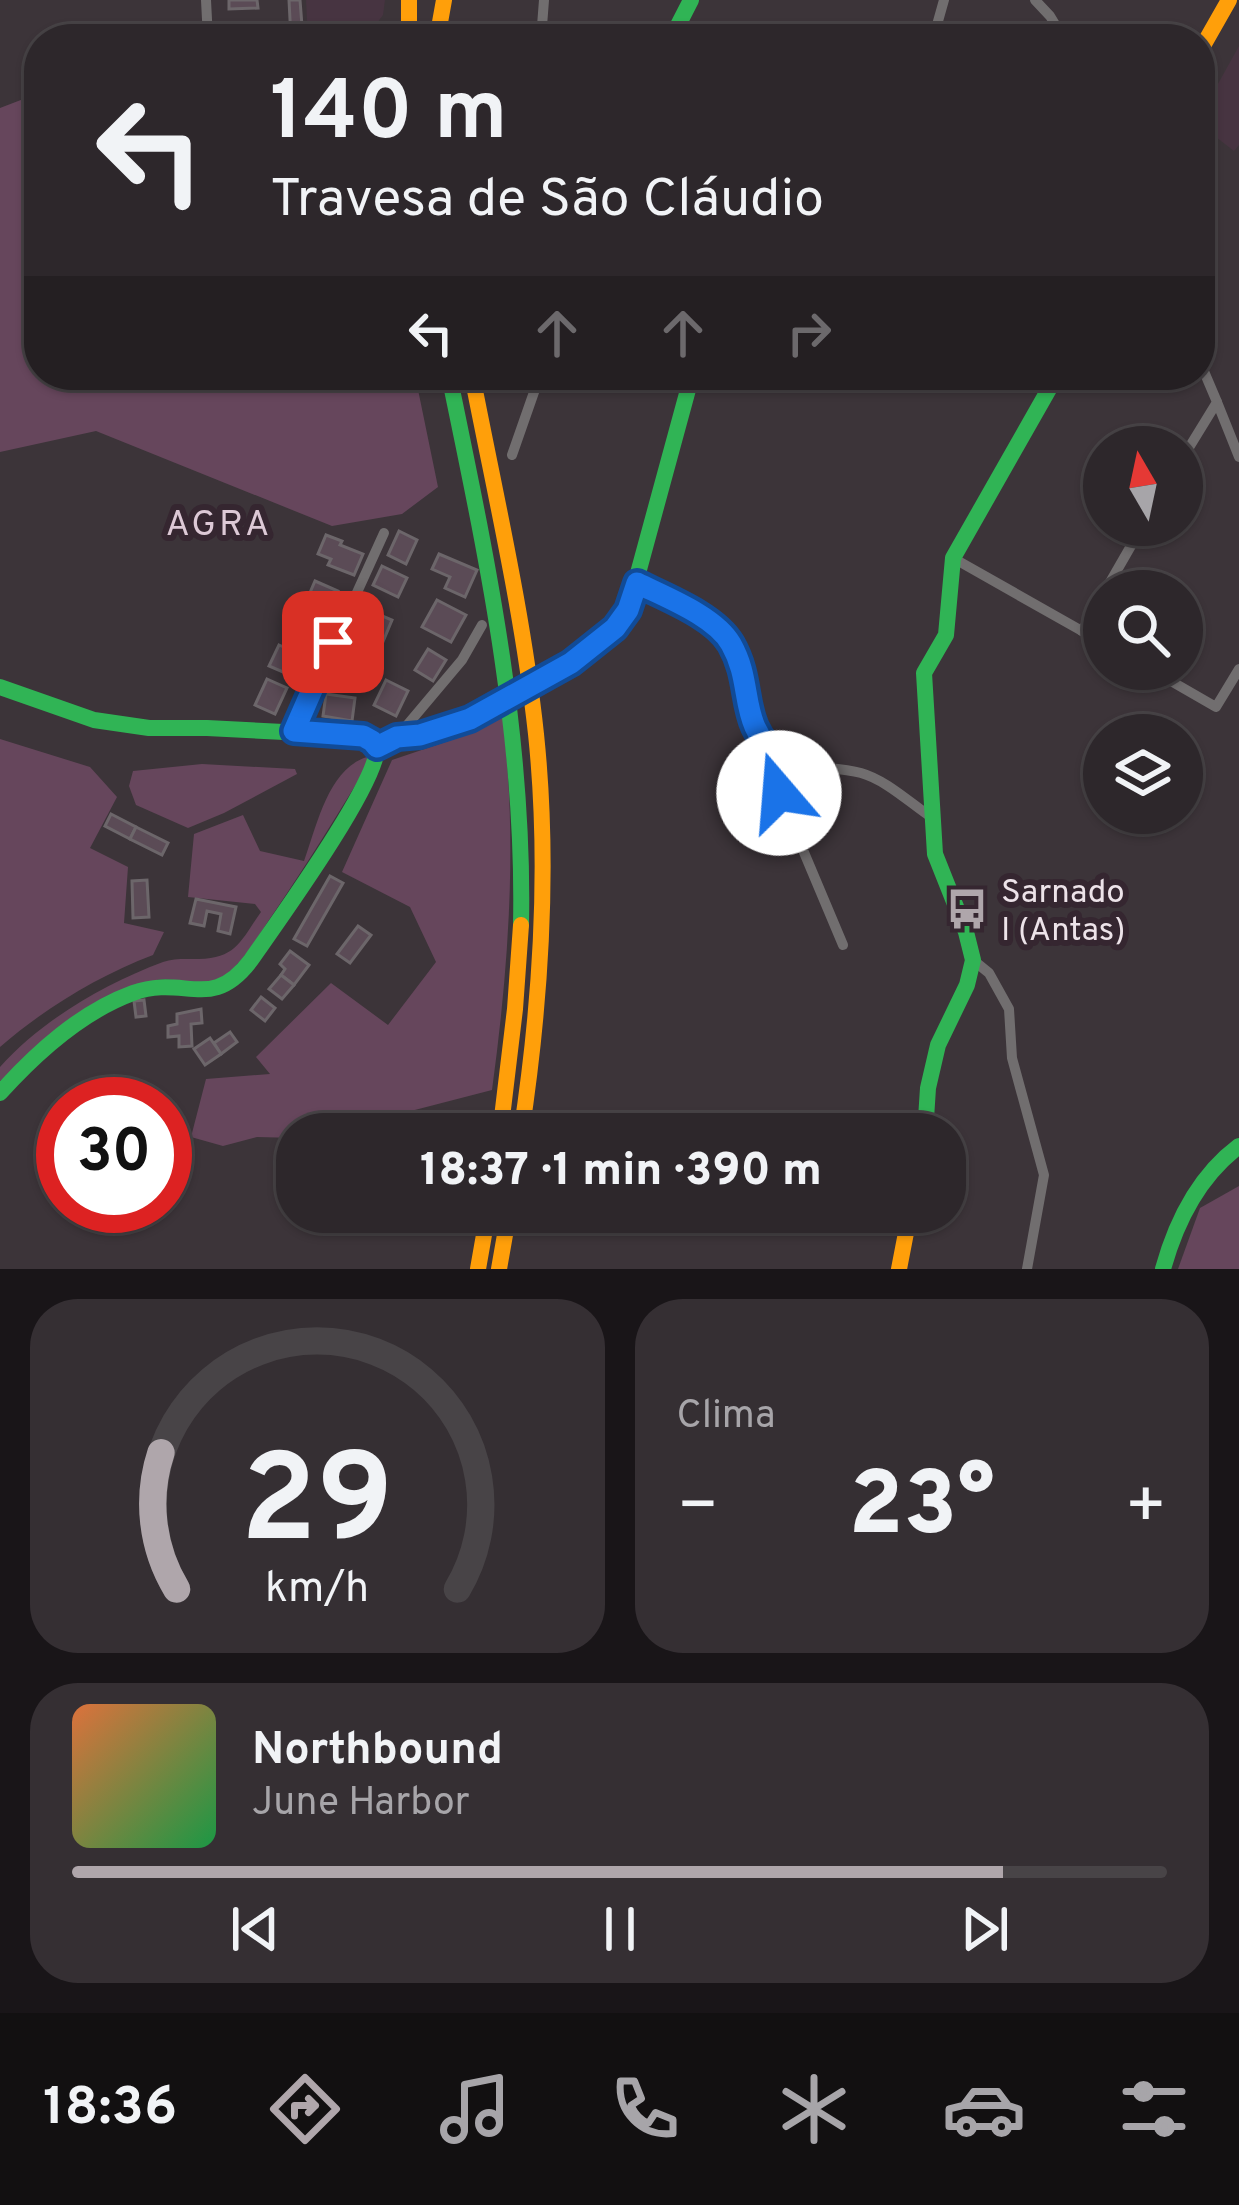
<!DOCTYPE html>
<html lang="pt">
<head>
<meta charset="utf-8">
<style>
  body { margin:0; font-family:Overpass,sans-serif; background:#352f33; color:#f1f3f6; height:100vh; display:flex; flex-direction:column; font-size:45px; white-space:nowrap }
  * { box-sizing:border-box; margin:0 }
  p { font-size:39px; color:#a7a5a9 }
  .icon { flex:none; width:66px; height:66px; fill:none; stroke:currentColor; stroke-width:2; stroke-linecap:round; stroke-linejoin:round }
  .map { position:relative; height:1269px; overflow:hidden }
  .side { display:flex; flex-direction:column; gap:30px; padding:30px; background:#191518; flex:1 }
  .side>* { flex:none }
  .guide { position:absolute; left:24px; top:24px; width:1191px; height:366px; border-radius:48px; box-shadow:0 3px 9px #0004,0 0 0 3px #484447; background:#2d272b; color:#f1f3f6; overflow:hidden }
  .needle { width:78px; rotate:351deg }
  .buttons { position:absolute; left:1083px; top:426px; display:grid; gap:24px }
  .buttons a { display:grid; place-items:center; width:120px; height:120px; border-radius:50%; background:#2d272b; box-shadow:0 3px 9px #0004,0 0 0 3px #484447; font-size:60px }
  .speed { position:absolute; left:36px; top:1077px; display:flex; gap:24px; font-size:60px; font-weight:700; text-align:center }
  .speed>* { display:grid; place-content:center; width:156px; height:156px; border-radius:50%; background:#2d272b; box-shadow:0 3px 9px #0004,0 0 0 3px #484447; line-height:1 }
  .speed .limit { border:18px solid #d22; background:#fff; color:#111 }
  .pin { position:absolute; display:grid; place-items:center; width:102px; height:102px; color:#fff; margin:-51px; border-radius:24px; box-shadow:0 6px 18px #0006 }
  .me { position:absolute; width:132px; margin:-66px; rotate:342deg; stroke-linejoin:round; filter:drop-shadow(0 0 9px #0008) }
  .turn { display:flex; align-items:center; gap:42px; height:252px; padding:0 48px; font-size:54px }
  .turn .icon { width:156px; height:156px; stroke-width:2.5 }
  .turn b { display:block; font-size:84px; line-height:102px }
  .lanes { display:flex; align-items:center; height:114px; padding:0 48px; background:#0003; justify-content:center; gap:60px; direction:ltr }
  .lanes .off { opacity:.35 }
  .big { font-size:90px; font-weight:800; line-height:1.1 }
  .side .widget { flex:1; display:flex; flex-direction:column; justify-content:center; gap:18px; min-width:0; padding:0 42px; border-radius:48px; background:#352f33 }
  .side .dial { align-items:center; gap:0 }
  .dial svg { height:312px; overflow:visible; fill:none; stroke:#484447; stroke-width:7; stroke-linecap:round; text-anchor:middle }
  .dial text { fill:#f1f3f6; stroke:none }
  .song { display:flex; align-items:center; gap:36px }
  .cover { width:144px; height:144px; border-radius:18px; background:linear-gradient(135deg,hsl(20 70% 55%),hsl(140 70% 35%)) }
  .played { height:12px; border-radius:6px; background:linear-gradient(90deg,#afa6ab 85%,#484447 85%) }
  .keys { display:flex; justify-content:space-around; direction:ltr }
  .heat { display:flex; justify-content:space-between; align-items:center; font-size:66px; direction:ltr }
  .side .tiles { flex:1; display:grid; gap:30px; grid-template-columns:1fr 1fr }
  .widget:last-child { grid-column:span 2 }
  .trip { position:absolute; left:276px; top:1113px; width:690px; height:120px; border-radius:48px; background:#2d272b; box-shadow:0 3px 9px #0004,0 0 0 3px #484447; font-weight:800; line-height:120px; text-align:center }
  .tab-bar { display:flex; height:192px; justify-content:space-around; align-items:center; background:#121011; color:#a7a5a9 }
  .tab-bar .icon { width:84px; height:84px }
  .tab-bar .on { color:#afa6ab }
  .tab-bar b { font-size:54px; color:#f1f3f6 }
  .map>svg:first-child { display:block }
</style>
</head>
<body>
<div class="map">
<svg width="1239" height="1269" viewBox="0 0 1239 1269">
  <rect width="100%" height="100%" fill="#3c3439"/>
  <g fill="#473441">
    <path d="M306,0H385L383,15L365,39H308Z"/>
    <path d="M1239,46V145L1234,151L1207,130L1209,100Z"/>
  </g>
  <g fill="#66465c">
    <path d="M39,93V375H415L438,487L402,514L332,526L96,431L0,452V108Z"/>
    <path d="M502,712C518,838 509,965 492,1090L322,1134H297V1138L257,1137L223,1146L191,1137L206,1079L270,1074L256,1057L331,983L388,1025L436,962L410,907L342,872L392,760L463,736Z"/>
    <path d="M0,739L90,767L117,797L90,848L128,867L124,923L164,932L153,955C98,976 45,1008 0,1047Z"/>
    <path d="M367,757L369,763C338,814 307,864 273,914C259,934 242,966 220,979C204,988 176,977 156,980L0,1081V1067C42,1020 104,984 163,962C174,958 187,959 199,959C237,958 241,940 261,912L255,904L188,897L194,834L243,815L260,851L304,861C317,826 328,769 367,757Z"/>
    <path d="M202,764L295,769L297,774L224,813L188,828L136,805L129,786L133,771Z"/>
    <path d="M1239,1186V1269H1178L1200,1208Z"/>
  </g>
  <g fill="#5b4b56" stroke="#6c666a" stroke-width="3">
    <path d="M229,0H257L258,8L229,9Z"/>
    <path d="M289,0H300L303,39H291Z"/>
    <path d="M262,32L263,39H230V34Z"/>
    <path d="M399,531L417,540L406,564L388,555Z"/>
    <path d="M326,535L342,541L340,545L363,554L354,575L328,565L331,559L318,554Z"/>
    <path d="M439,554L477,570L465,597L445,588L450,577L432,569Z"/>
    <path d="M382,566L407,578L398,597L373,585Z"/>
    <path d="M315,581L338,591L329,612L306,602Z"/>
    <path d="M437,600L466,615L451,642L422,627Z"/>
    <path d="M368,610L392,620L382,644L358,634Z"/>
    <path d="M297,612L323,624L314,644L288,632Z"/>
    <path d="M279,645L306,657L297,678L269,666Z"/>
    <path d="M428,649L446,660L433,681L415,670Z"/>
    <path d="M267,679L287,688L275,714L255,705Z"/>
    <path d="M386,680L408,691L396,716L374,705Z"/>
    <path d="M326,694L355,698L352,721L323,716Z"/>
    <path d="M111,814L136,827L130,839L105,826Z"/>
    <path d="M136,827L168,843L162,855L130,839Z"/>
    <path d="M330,876L343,883L307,946L294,939Z"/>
    <path d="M147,880L149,917L133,918L132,881Z"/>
    <path d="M196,899L236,907L230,934L218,931L221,914L207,911L204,926L190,923Z"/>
    <path d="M358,926L371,935L350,963L337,954Z"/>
    <path d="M290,951L309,965L294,985L281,975L285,969L280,964Z"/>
    <path d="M281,975L294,985L282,999L269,989Z"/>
    <path d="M261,997L275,1008L265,1021L251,1010Z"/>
    <path d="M144,1000L146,1016L136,1017L134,1001Z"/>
    <path d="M201,1009L202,1023L191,1024L192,1046L179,1047V1036L168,1037V1026L177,1024V1014Z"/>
    <path d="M230,1032L237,1042L221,1054L214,1043Z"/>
    <path d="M210,1038L221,1054L205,1065L194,1049Z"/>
  </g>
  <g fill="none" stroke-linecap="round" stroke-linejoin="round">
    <g stroke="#716e6f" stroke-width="10">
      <path d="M206,0L208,39"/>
      <path d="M1035,0L1050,16L1064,39"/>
      <path d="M541,39L544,0"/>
      <path d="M933,39L944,0"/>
      <path d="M1217,402L1239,457"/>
      <path d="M512,455L540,375"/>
      <path d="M1182,459L1217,402L1200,362"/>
      <path d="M953,558L1082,631L1104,593"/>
      <path d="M637,583C681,605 732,624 743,677C748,701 748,728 765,747C789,773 829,764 861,773C886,780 910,803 931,817"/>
      <path d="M1105,591L1143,525"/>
      <path d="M1082,631L1104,643"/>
      <path d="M1150,669L1216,707L1239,669"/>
      <path d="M294,731L384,533"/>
      <path d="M398,736L462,660L482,625"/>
      <path d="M782,760L776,775L779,793L843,945"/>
      <path d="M973,960L989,973L1009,1009L1012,1058L1044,1175L1027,1269"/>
    </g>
    <g stroke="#30b455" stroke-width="16">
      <path d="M671,39L691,0"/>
      <path d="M449,375C487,559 525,736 521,925"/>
      <path d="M571,663L600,642L628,610L692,375"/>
      <path d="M0,687L94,720L149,728H207L363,736L377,747"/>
      <path d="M0,1093C37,1052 81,1012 133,993C185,974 211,1013 251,960C276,924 379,782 377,747"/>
      <path d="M925,1134L928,1088L938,1045L967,985L973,960L966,932L935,854L924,673L946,635L953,558L1057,375"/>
      <path d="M1163,1269C1176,1222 1199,1176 1239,1146"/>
    </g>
    <g stroke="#ff9f0a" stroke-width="16">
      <path d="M409,0V39"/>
      <path d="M437,39L444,0"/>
      <path d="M1200,51L1229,0"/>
      <path d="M472,375C495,494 523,613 536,734C550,868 541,1002 521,1134"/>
      <path d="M377,747L469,719"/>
      <path d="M500,1134L515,1009L521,925"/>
      <path d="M478,1269L488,1212"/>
      <path d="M499,1269L509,1212"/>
      <path d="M899,1269L910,1212"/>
    </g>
    <path stroke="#ff9f0a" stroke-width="16" d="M469,719L571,663"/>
  </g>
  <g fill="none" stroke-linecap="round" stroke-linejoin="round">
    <g stroke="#114b97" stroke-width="30">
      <path id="route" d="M333,642L294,731L363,736L372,741L377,747L397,737L420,735L470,719L571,663L615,628L628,610L637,583C665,597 715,616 731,644C756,688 735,723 782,760L776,776L779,793"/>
    </g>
    <use href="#route" stroke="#1a73e8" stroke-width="21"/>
  </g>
  <defs>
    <g id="bus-bare" transform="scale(3.24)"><path d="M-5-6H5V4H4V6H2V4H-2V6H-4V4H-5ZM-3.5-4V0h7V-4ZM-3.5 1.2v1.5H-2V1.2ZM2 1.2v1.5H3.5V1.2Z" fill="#afa6ab" stroke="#352630" stroke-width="2.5" paint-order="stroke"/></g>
  </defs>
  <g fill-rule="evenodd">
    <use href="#bus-bare" x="967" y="909"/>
  </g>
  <g text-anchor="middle" stroke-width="12" stroke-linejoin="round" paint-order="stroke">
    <g font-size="33" fill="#ede3e9" stroke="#352630" text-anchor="start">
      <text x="1001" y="902">Sarnado<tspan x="1001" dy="38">I (Antas)</tspan></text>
    </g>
    <g font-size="36" letter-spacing="3" fill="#ddc9d6" stroke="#352630">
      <text x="219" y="535">AGRA</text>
    </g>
  </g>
</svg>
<div class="buttons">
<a><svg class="needle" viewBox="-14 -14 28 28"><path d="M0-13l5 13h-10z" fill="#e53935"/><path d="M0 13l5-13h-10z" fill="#a7a5a9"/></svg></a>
<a><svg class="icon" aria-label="search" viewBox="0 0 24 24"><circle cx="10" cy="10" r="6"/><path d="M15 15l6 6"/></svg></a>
<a><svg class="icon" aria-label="layers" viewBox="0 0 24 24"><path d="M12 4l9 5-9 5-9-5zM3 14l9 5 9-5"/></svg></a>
</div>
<div class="speed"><div class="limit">30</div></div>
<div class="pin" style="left:333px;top:642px;background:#d93025"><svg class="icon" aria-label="arrive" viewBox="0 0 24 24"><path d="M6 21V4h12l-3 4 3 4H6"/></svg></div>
<svg class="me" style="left:779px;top:793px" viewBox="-20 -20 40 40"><circle r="19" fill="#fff"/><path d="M0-13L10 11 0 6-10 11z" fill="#1a73e8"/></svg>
<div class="trip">18:37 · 1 min · 390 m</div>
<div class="guide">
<div class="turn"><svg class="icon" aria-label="left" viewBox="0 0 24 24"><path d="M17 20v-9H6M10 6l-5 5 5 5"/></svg><div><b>140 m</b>Travesa de São Cláudio</div></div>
<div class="lanes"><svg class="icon" aria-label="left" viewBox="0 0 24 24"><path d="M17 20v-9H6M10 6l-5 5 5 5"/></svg><svg class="icon off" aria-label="ahead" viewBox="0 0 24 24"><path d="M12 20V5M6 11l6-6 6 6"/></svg><svg class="icon off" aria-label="ahead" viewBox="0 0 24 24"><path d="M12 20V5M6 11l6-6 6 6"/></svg><svg class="icon off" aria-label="right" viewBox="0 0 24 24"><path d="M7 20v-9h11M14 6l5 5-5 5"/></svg></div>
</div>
</div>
<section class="side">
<div class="tiles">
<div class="widget dial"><svg viewBox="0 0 100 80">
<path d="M14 69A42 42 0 1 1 86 69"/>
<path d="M14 69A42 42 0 0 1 10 34" stroke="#afa6ab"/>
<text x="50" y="56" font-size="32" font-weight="700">29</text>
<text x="50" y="72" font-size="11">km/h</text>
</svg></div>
<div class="widget"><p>Clima</p>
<div class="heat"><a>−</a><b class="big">23°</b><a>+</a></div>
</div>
<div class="widget">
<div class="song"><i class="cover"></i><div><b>Northbound</b><p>June Harbor</p></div></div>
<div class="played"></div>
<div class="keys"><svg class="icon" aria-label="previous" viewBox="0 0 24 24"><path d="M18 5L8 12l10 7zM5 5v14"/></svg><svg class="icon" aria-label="pause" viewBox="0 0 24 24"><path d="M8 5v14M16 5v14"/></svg><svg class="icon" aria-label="next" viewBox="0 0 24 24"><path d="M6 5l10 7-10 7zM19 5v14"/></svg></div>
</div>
</div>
</section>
<nav class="tab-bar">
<b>18:36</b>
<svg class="icon on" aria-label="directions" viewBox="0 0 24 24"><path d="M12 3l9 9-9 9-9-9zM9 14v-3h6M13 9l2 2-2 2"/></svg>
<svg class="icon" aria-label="music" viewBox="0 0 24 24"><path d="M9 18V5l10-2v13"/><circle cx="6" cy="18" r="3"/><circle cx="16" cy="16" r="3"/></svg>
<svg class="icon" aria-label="phone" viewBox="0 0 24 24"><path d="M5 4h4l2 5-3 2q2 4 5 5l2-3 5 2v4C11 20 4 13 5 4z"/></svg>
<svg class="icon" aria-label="climate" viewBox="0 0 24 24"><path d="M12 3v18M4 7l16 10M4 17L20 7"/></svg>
<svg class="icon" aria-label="car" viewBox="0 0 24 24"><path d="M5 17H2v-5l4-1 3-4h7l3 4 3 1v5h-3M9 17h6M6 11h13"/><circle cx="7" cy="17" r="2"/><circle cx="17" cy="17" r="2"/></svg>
<svg class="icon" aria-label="filters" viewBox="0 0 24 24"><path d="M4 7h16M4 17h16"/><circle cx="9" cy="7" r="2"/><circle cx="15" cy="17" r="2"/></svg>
</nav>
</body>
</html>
